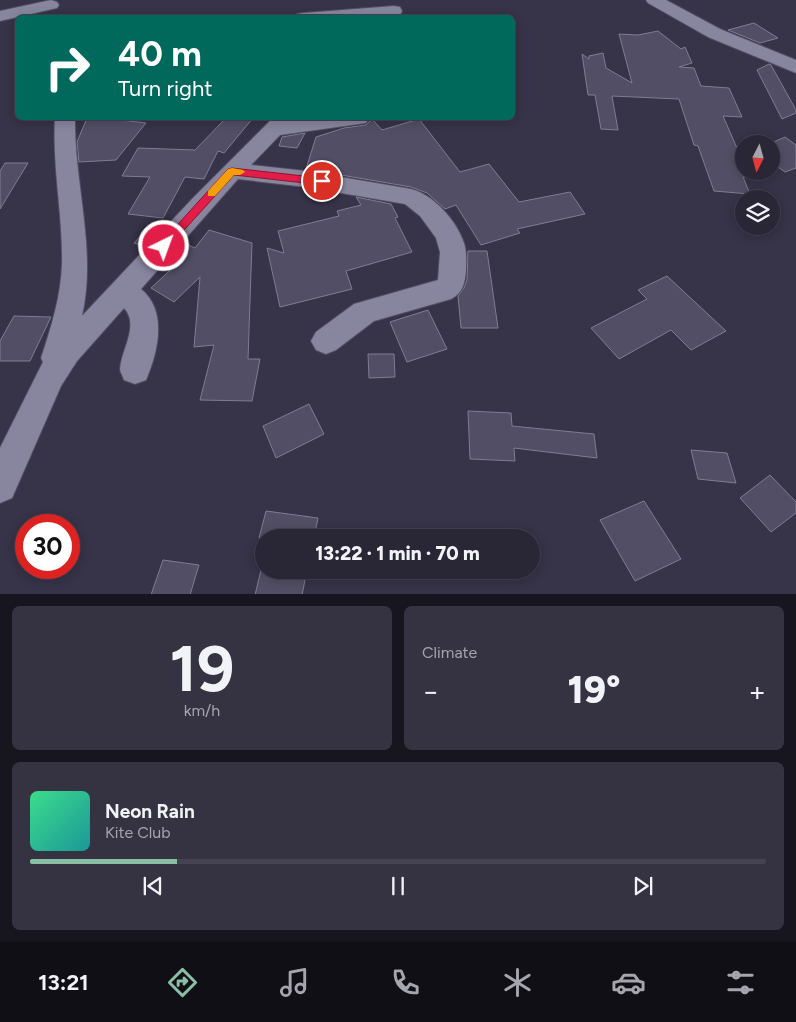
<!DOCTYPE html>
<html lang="en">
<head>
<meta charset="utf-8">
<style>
  body { margin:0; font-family:Figtree,sans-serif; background:#353242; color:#f1f3f6; height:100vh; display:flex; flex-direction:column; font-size:19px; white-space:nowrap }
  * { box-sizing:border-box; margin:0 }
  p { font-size:16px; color:#a5a5ad }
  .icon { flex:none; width:28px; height:28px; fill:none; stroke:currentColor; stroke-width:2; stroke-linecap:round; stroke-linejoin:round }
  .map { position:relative; height:594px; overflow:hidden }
  .side { display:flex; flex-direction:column; gap:12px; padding:12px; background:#17151e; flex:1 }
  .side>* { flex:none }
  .banner { position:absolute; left:15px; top:15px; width:500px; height:105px; border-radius:8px; box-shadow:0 2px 12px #0003,0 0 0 1px #454351; background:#00695c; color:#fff; overflow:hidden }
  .needle { width:32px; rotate:186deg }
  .controls { position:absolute; left:735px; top:135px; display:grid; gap:10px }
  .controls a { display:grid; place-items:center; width:45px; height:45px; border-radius:50%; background:#292636; box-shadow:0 2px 12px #0003,0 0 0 1px #454351; font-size:25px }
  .speed { position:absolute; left:15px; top:514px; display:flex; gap:10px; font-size:25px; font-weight:700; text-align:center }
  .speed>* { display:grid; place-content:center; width:65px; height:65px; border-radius:50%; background:#292636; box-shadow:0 2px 12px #0003,0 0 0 1px #454351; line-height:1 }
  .speed .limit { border:8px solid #d22; background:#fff; color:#111 }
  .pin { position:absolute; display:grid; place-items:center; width:42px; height:42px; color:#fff; margin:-21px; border:2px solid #fff; border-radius:50%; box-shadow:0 1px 5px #0007 }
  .me { position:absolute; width:55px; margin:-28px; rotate:42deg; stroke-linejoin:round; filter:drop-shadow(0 0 4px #0008) }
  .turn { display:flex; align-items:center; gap:18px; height:105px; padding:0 20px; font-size:22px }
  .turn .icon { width:65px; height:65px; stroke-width:2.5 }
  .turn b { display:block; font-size:35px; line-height:42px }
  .big { font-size:38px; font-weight:800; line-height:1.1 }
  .side .tile { flex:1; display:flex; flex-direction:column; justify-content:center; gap:8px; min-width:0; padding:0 18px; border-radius:8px; background:#353242 }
  .side .dial { align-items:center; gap:0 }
  .dial b { font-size:65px; line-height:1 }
  .song { display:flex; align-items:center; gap:15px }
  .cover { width:60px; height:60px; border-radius:8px; background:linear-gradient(135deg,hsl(150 70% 55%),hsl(180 70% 35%)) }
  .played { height:5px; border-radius:2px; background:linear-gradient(90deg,#8abfa5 20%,#454351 20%) }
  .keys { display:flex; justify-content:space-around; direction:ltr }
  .heat { display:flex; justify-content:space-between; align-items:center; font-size:28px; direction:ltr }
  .side .tiles { flex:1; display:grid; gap:12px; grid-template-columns:1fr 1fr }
  .tile:last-child { grid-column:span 2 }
  .trip { position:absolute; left:255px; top:529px; width:285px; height:50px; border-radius:25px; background:#292636; box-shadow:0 2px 12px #0003,0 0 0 1px #454351; font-weight:800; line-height:50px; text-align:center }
  .dock { display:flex; height:80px; justify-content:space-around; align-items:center; background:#100f16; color:#a5a5ad }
  .dock .icon { width:35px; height:35px }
  .dock .active { color:#8abfa5 }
  .dock b { font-size:22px; color:#f1f3f6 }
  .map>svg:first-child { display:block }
</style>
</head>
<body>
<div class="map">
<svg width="796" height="595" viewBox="0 0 796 595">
  <rect width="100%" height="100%" fill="#373348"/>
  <g fill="#524e65" stroke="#7f7c95">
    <path d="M754,23L778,38L760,43L728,30Z"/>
    <path d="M658,31L681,49L685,47L692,63L679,67L694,68L701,86L729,88L742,117L723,116L740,155H742L744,159V171H748L751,177H743L750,194L714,191L698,146L694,145L679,99L612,96L618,130L601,129L595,95H588L582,54L589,59V56L603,53L606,68L632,83L619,34L638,35Z"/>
    <path d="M769,64L771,65L796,110V113L782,119L757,70Z"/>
    <path d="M87,118H104L146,123L116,160L79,162L77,142Z"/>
    <path d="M226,118H253L224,153L218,151L204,179L185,177L163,218L128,214L150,177L122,176L138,148L195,150Z"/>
    <path d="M372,119L382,130L419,119L460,172L489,164L519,202L570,192L585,214L517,229L520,233L481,245L456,205L445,209L427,193L411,187L306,169L316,137L344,128L366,125Z"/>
    <path d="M305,133L297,148L279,146L282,137Z"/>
    <path d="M785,137L796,145V168L785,172L771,162V144H769Z"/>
    <path d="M5,163H28L0,209V171Z"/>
    <path d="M356,197L391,204L398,217L395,218L412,252L346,271L352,289L280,307L267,248L284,253L278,231L339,216L337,211L361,205Z"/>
    <path d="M147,229L158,233L145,247L134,243Z"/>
    <path d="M209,230L252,243L248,359H260L252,401L200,400L214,345L194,347L200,277L174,302L151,288L179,262L177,261L180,259L172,256L184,243L195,248Z"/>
    <path d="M468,251H487L498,328H461L458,296L464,288L467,280Z"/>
    <path d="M667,276L726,331L691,350L671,330L619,359L591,328L647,299L638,290Z"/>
    <path d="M428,310L447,349L407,362L390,322Z"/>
    <path d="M14,316L51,317L30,361H0V341Z"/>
    <path d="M368,354H394L395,377L369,378Z"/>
    <path d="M309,404L324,434L276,458L263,426Z"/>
    <path d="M468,411L511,413L512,426L594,434L597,458L514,448L515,461L470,459Z"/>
    <path d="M691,450L727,453L736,483L698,479Z"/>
    <path d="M770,475L796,502V513L771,532L740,498Z"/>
    <path d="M644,501L681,559L635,581L600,520Z"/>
    <path d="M266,511L318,518L314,538H259Z"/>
    <path d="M163,560L199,565L190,595H151Z"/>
    <path d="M261,570H307L302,595H255Z"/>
  </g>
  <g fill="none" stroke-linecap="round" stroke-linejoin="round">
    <g stroke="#524f61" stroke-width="2">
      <g id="minor">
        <path d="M51,0L57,2L59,5L57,8L0,21V11Z"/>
        <path d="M646,0H666L720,29L796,60V73L708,37L648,3Z"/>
        <path d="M394,6L400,7L402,11L400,15L375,18H295L297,14L303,13Z"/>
        <path d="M55,118H75C74,184 97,250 82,316L193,198L273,118H294L293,120L312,118H369L366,123L359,124L280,135L251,165L306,171L411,189C434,195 456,220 464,243C467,252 466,261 466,270C465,283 463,293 451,299L374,321L336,350L326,354L316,350L311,341L316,332L354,304L438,280L440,252L436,238L420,216L405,204L306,187L238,179L141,289C168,311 158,352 146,380L135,384L124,380C123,376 120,372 120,369C121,350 140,325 124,308L77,361L61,386L12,498L0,503V448L43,362L41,358C51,328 61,296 62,264C63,215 52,167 55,118Z"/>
      </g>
    </g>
    <use href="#minor" fill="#88859e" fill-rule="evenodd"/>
  </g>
  <path fill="#e11d48" stroke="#92132f" d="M232,168L322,178L327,181L322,185L234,175L167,249H160L158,246L160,244L228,169Z"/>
  <path fill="#f59e0b" d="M232,168L243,170L245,172L240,175H234L215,196H208V191L228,169Z"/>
</svg>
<div class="controls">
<a><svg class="needle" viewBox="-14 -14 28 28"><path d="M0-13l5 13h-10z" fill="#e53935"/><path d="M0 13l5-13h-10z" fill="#a5a5ad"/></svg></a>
<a><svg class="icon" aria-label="layers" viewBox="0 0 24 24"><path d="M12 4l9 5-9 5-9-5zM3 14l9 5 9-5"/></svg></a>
</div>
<div class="speed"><div class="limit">30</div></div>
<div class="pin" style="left:322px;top:181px;background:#d93025"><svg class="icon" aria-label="arrive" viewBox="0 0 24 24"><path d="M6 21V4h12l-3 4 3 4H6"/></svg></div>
<svg class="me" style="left:164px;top:246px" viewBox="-20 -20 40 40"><circle r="17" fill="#e11d48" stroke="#fff" stroke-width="3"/><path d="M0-11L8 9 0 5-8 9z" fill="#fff"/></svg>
<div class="trip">13:22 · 1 min · 70 m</div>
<div class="banner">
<div class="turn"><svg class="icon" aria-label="right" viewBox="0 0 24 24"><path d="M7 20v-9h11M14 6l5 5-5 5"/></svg><div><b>40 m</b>Turn right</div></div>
</div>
</div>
<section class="side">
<div class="tiles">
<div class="tile dial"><b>19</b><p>km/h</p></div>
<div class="tile"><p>Climate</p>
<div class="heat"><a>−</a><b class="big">19°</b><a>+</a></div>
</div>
<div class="tile">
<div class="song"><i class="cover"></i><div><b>Neon Rain</b><p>Kite Club</p></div></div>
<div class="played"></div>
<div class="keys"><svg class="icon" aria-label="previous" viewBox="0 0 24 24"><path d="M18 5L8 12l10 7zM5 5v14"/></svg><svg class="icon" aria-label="pause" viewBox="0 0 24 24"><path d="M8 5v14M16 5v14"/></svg><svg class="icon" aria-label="next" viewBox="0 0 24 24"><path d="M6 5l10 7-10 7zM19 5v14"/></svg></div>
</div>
</div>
</section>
<nav class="dock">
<b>13:21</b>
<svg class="icon active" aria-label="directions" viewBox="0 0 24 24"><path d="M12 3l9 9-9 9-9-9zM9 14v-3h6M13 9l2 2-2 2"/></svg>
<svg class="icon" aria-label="music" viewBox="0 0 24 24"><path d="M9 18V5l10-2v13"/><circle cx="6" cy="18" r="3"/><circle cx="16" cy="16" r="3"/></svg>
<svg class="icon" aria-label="phone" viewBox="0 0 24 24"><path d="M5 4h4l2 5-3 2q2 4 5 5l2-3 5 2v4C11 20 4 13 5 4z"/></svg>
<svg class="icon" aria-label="climate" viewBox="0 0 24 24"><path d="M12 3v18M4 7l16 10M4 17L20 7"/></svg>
<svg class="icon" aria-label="car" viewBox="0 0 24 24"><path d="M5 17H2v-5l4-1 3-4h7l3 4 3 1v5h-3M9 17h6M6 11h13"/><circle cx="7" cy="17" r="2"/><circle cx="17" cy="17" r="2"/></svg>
<svg class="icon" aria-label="filters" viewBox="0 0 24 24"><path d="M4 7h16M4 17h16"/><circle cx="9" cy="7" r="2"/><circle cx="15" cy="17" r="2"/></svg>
</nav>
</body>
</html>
